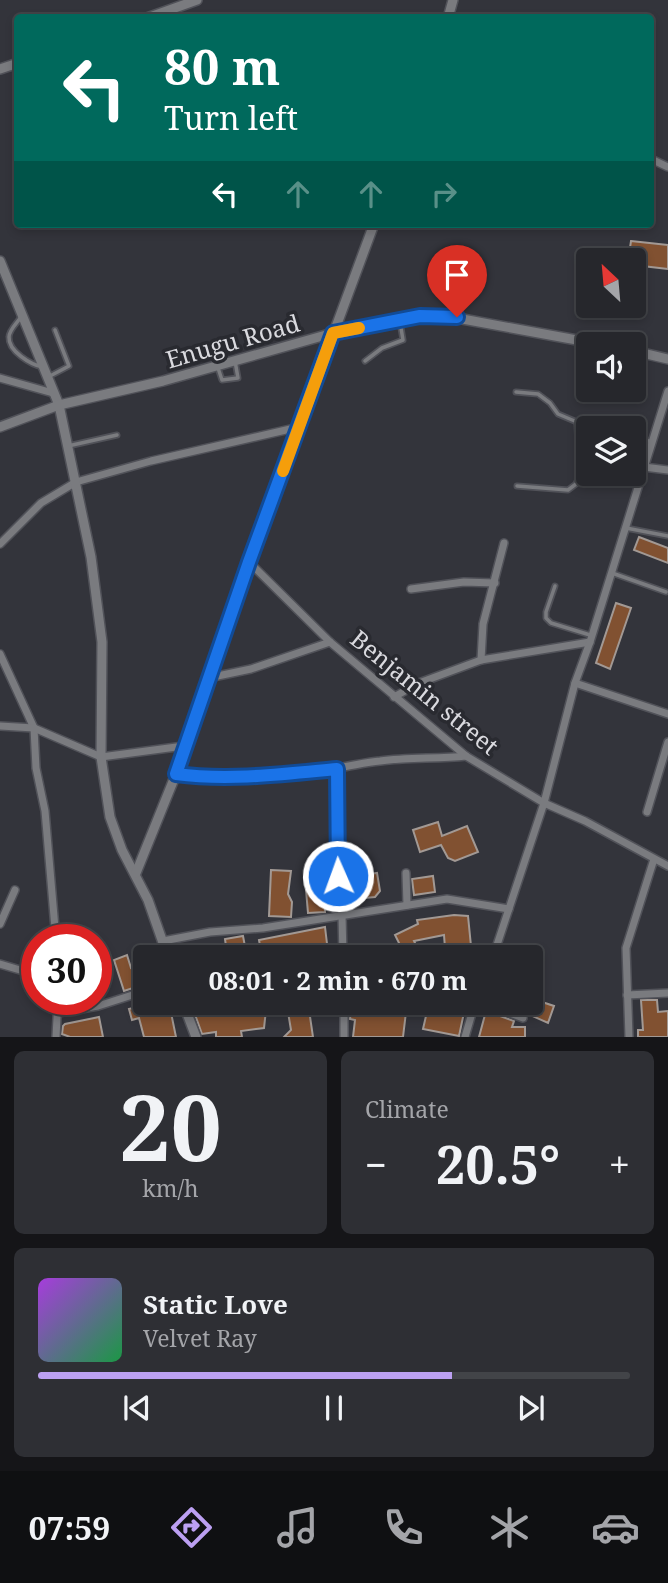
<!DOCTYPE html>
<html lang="en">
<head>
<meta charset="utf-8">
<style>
  body { margin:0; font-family:"Noto Serif",serif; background:#2e2f34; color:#f1f3f6; height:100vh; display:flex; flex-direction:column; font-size:26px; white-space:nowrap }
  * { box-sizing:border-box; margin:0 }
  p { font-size:23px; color:#a4a5a9 }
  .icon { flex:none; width:38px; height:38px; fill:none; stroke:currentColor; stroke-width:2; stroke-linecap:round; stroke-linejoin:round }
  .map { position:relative; height:1037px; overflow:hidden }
  .panel { display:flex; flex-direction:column; gap:14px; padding:14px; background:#151518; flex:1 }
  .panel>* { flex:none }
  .guide { position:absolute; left:14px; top:14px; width:640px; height:214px; border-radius:7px; box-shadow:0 4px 10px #0003,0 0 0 2px #424448; background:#00695c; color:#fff; overflow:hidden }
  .needle { width:46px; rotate:334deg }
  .controls { position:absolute; left:576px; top:248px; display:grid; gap:14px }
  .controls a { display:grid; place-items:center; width:70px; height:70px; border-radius:7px; background:#26272c; box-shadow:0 4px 10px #0003,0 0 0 2px #424448; font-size:35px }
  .speed { position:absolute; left:21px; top:924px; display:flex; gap:14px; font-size:35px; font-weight:700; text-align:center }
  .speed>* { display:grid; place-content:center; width:91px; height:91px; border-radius:50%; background:#26272c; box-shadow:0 4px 10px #0003,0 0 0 2px #424448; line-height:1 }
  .speed .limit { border:10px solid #d22; background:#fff; color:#111 }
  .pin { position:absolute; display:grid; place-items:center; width:60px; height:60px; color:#fff; margin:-72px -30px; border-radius:50% 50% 50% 0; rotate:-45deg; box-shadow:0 0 7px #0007 }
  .pin .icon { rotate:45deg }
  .me { position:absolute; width:77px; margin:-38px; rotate:358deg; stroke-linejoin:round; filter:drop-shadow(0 0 5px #0008) }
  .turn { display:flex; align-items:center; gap:24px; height:147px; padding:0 35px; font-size:32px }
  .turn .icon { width:91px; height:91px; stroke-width:2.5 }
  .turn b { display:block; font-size:49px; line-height:60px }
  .lanes { display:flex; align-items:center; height:66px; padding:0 35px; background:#0003; justify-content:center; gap:35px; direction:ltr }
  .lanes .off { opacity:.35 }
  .big { font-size:52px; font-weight:700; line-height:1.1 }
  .panel .widget { flex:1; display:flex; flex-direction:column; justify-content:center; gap:10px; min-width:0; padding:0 24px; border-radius:10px; background:#2e2f34 }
  .panel .dial { align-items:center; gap:0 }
  .dial b { font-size:91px; line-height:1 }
  .song { display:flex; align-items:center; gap:21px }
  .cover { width:84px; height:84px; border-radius:10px; background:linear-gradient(135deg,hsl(280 70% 55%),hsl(140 70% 35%)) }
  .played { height:7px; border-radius:4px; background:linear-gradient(90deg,#bca0f2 70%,#424448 70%) }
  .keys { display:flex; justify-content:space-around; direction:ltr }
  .heat { display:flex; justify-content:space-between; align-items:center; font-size:38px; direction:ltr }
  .panel .tiles { flex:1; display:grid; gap:14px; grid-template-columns:1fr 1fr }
  .widget:last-child { grid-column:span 2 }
  .trip { position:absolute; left:133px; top:945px; width:410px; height:70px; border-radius:7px; background:#26272c; box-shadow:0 4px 10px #0003,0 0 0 2px #424448; font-weight:700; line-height:70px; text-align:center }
  .tab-bar { display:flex; height:112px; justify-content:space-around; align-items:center; background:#0f1012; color:#a4a5a9 }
  .tab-bar .icon { width:49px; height:49px }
  .tab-bar .selected { color:#bca0f2 }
  .tab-bar b { font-size:32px; color:#f1f3f6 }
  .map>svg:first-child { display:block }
</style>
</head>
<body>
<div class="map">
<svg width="668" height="1037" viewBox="0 0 668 1037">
  <rect width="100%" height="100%" fill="#33343b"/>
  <g fill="#815131" stroke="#a29994" stroke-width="2">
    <path d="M631,241L668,245V269L634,265V261H628Z"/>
    <path d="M639,537L668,548V563L634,550Z"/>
    <path d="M616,603L631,608L610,669L596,663Z"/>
    <path d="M438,822L442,836L467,826L478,852L455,861L448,858L441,845L420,852L413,830Z"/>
    <path d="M271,870L291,871L288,894L292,902L291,917L269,916Z"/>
    <path d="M377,873L380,891L375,897L365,898L364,894L359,893L357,876Z"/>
    <path d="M433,876L435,892L414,895L412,879Z"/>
    <path d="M324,889L325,912L308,913L306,890Z"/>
    <path d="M454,915L468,916L471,946L479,945L480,957H423L445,948L444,935L414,941L422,957H406L395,935L418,924L417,920Z"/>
    <path d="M325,927L328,952L299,955V957H262L259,940Z"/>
    <path d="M243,936L247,957H233L232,953L227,954L225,939Z"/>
    <path d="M127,955L131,968L145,964V984L124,991L114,960Z"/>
    <path d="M530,998L554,1006L548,1023L517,1009L520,1003H530Z"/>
    <path d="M641,1000H657L658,1012L668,1011V1037H638V1030H643Z"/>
    <path d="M169,1003L176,1037H144L139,1018L132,1020L129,1009L149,1004L150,1007Z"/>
    <path d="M225,1003H264L266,1010L264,1028L241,1031L242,1037H216V1032L202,1034L193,1009Z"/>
    <path d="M282,1003H308L313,1037H284L291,1030L288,1012L284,1013Z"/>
    <path d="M352,1003L381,1005V1003H466L459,1036L423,1029L426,1016L406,1012L403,1037H353L355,1020L350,1019Z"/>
    <path d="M486,1011L514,1021L512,1027H525V1037H479Z"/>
    <path d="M99,1017L103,1037H70L62,1034L63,1026L65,1024Z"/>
  </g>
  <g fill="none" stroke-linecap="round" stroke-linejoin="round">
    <g stroke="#515259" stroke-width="7">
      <g id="service">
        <path d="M21,317C17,323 9,330 9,337C8,351 31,365 43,367"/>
        <path d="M365,361L382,348L403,340L400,322"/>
        <path d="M218,368L222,380L238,378L235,361"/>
        <path d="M50,376L69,366L55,330"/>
        <path d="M516,392L538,394L550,403L558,414L577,422L612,429"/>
        <path d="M634,437L652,442"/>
        <path d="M68,446L117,435"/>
        <path d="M517,486L568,490L576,484L579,477L577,422"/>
        <path d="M626,528L668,536"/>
        <path d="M612,573L666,592"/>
        <path d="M555,586L546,612V618L551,623L590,635"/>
      </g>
    </g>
    <g stroke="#515259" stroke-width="10">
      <g id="minor">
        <path d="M651,159L668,167"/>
        <path d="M0,378L53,393"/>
        <path d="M644,467L668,470"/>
        <path d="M0,544L41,503L76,482L151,461L299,427"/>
        <path d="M249,562L330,642L466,756L544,803L585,821L668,866"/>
        <path d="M411,589L464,582L495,583"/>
        <path d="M0,654L34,728L36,768L45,811L56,940"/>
        <path d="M481,660L483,624L504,543"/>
        <path d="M208,678L251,669L330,642"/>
        <path d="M575,683L668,714"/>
        <path d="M394,697L419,683L481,660L590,642"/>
        <path d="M0,726L34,728L101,757L184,746"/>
        <path d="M337,769V855L342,915L343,957"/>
        <path d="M176,774C228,781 285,776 337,768C352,766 366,762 380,761C408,757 437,759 466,756"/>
        <path d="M647,812L668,742"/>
        <path d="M406,873L407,905"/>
        <path d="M0,924L15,890"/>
        <path d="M163,941L210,932L263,928L447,899L509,909"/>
        <path d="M493,957L544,803L575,683L590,642L668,391"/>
        <path d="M0,964L37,975"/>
        <path d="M627,995L668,993"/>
        <path d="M344,1003V1037"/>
        <path d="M483,1003L523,1018"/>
        <path d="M58,1013L98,1006L145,991"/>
        <path d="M56,1037L58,999"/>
        <path d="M465,1037L475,1003"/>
        <path d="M629,1037L626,948L654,859"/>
      </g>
    </g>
    <g stroke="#515259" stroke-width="12">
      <g id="tertiary">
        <path d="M147,18L197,0"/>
        <path d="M448,18L453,0"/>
        <path d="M0,69L18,63"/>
        <path d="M0,261L59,405L91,557L102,642L101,757L110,817L122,850L148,900L168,957"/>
        <path d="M634,351L668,359"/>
        <path d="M0,427L59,405L163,381L333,333L420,316L457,318L604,345"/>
        <path d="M136,873L176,774L249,562L374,224"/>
        <path d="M183,1003L196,1037"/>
      </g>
    </g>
    <use href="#service" stroke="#7a7b7f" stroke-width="3.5"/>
    <use href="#minor" stroke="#7a7b7f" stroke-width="7"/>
    <use href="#tertiary" stroke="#7a7b7f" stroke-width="9"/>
  </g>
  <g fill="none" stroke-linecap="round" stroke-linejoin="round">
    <g stroke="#114b97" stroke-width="18">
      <path id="route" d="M338,876L337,769C284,774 229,781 176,774L249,562L333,333L420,316L457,317"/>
    </g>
    <use href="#route" stroke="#1a73e8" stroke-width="12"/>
    <path stroke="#f59e0b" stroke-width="12" d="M283,471L333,333L359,328"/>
  </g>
  <g text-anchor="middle" stroke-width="7" stroke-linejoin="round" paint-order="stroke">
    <g font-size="24" fill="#dadadf" stroke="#292a30">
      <text transform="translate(233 342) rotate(-16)" y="8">Enugu Road</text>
      <text transform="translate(424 693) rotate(39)" y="8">Benjamin street</text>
    </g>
  </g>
</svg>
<div class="controls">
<a><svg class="needle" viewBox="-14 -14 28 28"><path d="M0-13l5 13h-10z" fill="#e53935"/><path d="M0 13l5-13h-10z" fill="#a4a5a9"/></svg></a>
<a><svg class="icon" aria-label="sound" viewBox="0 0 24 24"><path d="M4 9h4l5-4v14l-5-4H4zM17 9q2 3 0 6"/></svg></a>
<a><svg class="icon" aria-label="layers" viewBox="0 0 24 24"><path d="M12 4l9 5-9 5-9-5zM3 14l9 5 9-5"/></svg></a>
</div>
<div class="speed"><div class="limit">30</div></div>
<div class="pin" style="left:457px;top:317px;background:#d93025"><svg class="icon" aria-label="arrive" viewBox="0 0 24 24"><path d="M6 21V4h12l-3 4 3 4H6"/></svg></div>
<svg class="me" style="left:338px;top:876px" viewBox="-20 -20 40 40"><circle r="17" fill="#1a73e8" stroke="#fff" stroke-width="3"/><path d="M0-11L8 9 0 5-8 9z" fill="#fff"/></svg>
<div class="trip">08:01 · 2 min · 670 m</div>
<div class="guide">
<div class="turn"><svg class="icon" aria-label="left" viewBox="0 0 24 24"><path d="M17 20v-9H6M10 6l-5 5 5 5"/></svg><div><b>80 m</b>Turn left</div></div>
<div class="lanes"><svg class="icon" aria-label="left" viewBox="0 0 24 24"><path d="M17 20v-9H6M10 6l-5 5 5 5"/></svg><svg class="icon off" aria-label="ahead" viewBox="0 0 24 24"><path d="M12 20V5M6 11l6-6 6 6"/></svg><svg class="icon off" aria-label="ahead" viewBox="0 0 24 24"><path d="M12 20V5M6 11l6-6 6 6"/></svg><svg class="icon off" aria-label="right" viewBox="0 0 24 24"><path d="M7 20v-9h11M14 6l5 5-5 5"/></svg></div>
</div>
</div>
<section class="panel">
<div class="tiles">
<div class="widget dial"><b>20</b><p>km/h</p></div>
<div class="widget"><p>Climate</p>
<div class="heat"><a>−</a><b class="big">20.5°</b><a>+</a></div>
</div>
<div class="widget">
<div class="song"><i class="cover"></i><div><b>Static Love</b><p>Velvet Ray</p></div></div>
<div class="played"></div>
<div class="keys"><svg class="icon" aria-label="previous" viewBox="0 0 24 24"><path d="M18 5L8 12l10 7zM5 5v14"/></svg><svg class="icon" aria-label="pause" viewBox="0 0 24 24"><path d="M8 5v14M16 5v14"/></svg><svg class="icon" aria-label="next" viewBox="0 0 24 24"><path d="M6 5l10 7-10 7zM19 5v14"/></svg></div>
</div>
</div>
</section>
<nav class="tab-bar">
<b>07:59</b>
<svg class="icon selected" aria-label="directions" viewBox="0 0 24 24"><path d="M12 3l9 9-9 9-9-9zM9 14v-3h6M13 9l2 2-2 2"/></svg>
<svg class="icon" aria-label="music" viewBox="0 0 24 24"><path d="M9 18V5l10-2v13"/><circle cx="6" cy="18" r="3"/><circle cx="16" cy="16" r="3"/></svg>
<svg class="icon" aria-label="phone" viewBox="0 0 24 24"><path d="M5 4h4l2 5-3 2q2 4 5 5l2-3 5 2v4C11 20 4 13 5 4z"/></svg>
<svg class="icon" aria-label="climate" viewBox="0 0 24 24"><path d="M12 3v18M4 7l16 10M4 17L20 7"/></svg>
<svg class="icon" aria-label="car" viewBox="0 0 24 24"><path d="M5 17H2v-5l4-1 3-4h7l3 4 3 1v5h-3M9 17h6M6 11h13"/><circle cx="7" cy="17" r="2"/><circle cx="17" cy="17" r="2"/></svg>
</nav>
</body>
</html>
